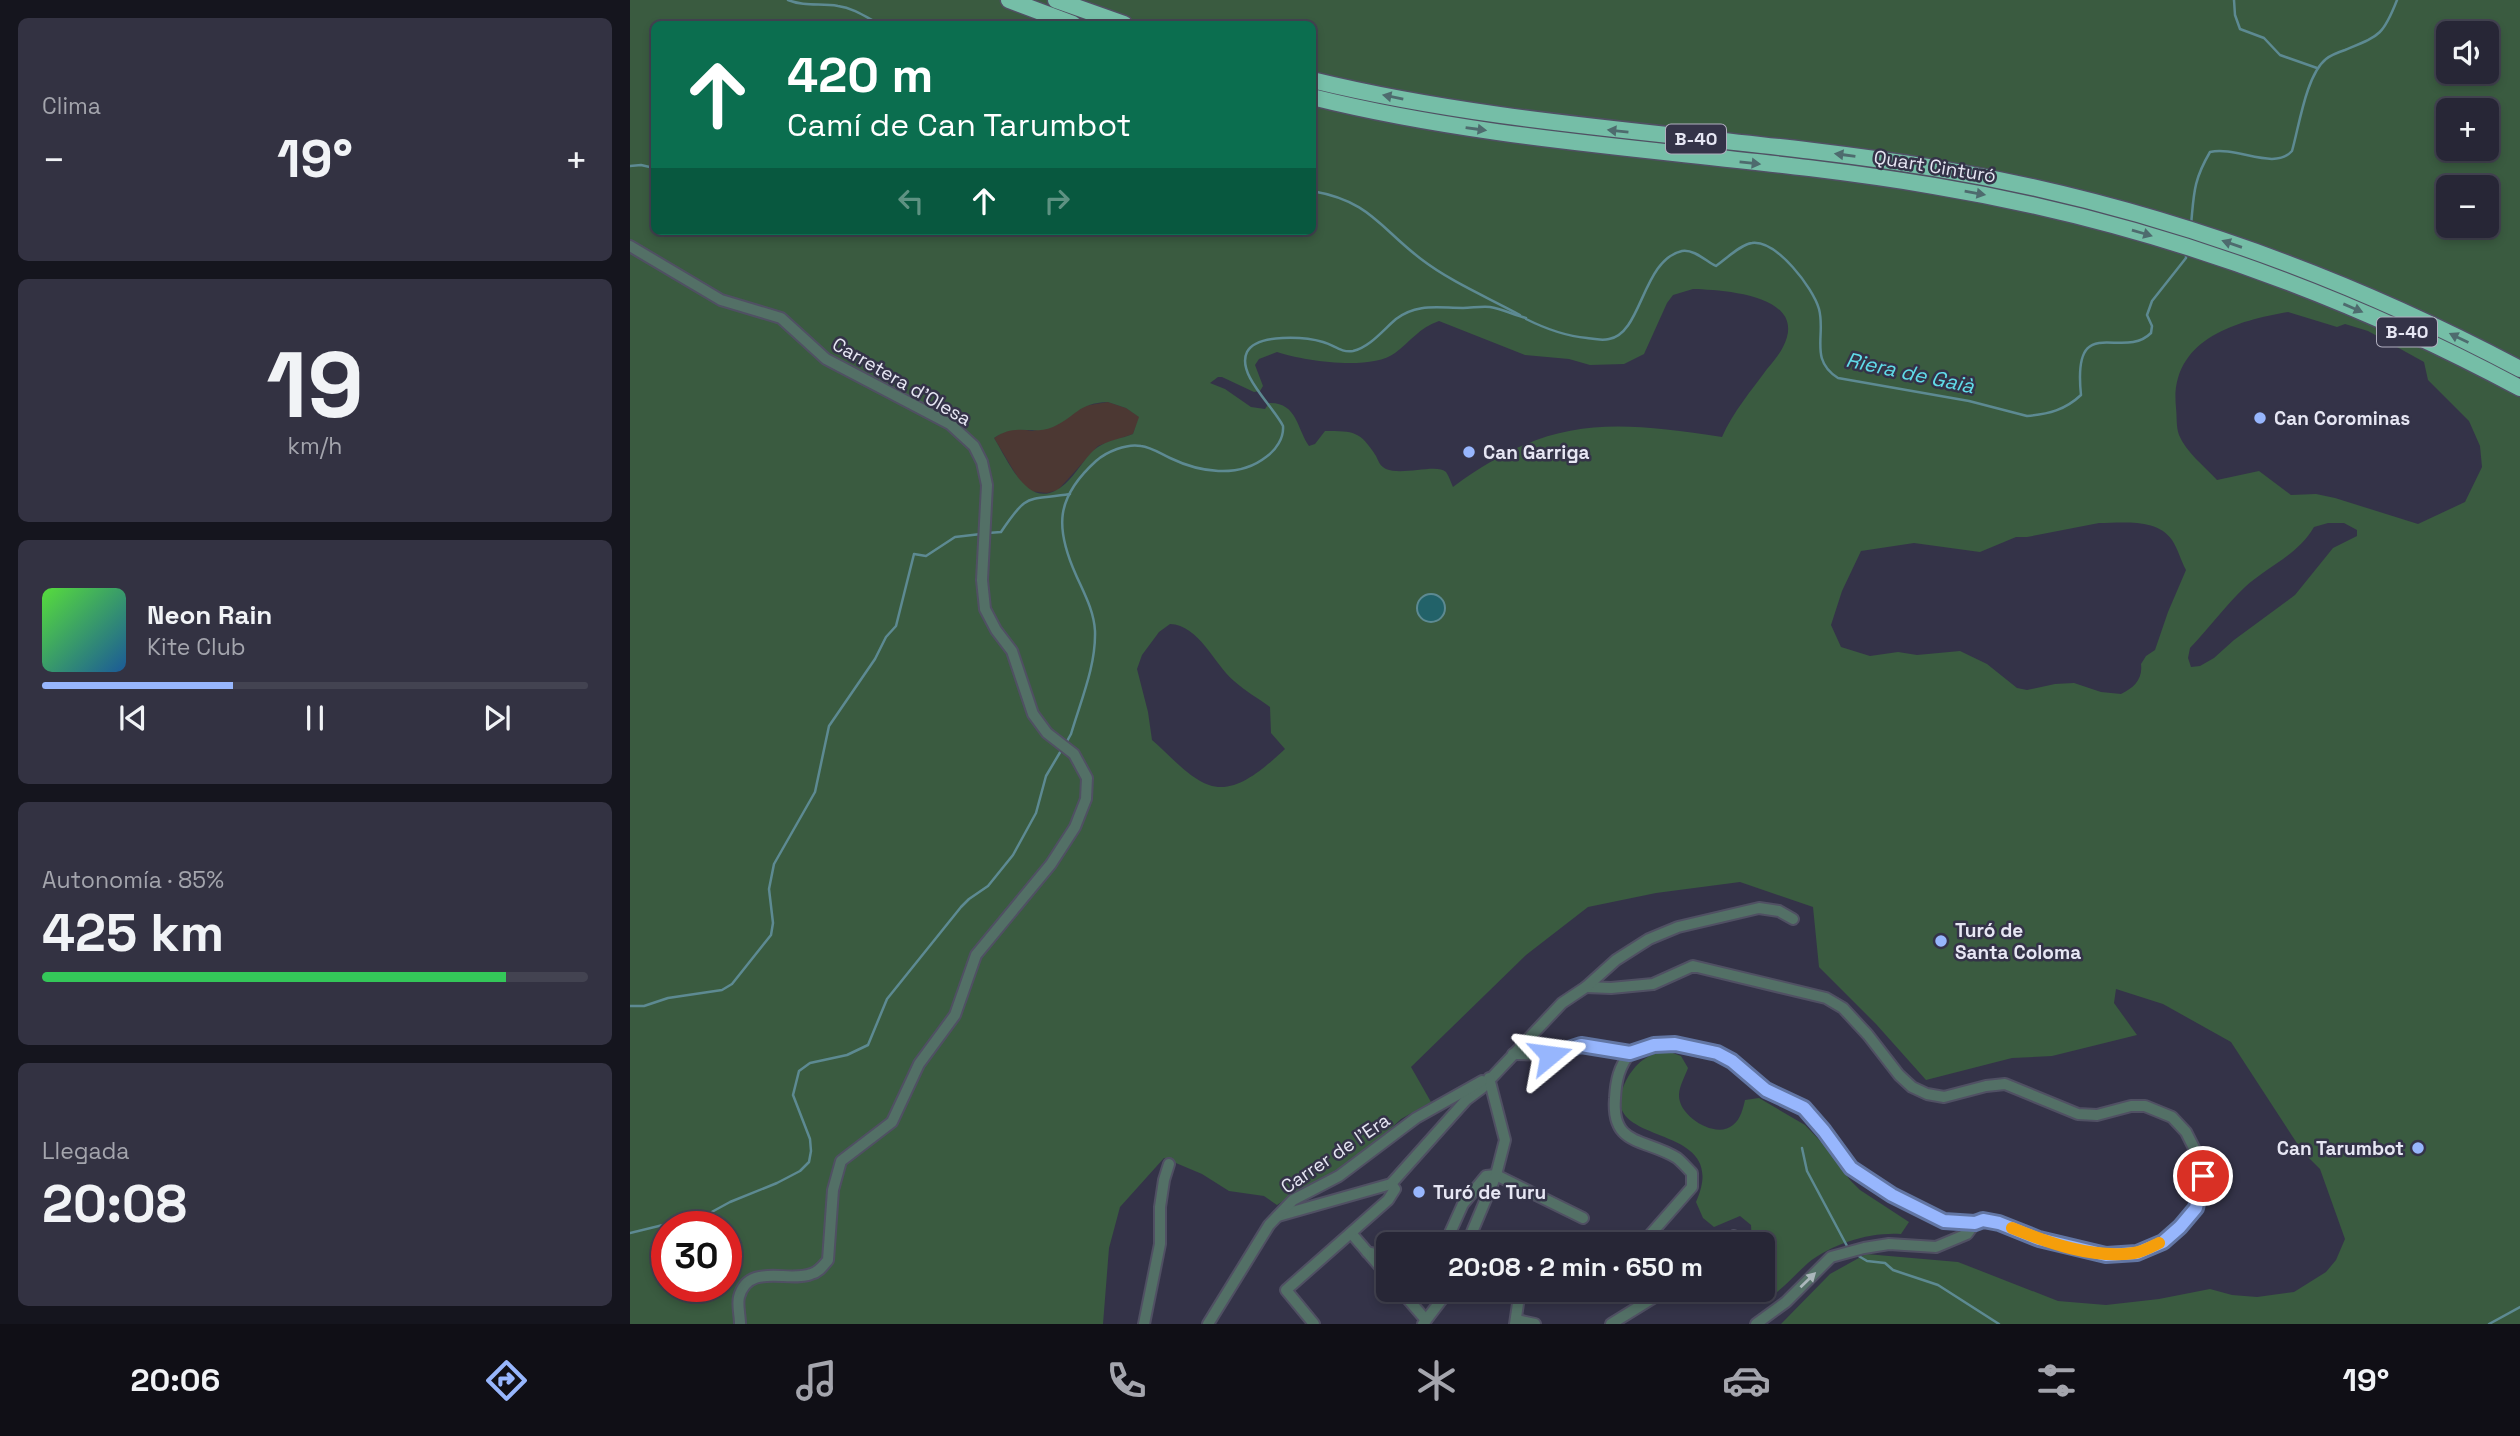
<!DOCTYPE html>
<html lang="es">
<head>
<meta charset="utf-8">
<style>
  body { margin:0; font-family:"Space Grotesk",sans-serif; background:#333242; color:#f1f3f6; height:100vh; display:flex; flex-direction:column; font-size:26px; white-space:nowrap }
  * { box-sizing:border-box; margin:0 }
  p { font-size:23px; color:#a4a5ad }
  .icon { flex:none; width:38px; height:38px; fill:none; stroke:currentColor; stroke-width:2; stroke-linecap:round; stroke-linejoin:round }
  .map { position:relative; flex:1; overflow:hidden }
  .side { display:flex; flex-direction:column; gap:18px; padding:18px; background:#15151e; width:630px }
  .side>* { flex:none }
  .guide { position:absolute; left:21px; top:21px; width:665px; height:214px; border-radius:10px; box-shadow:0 4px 10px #0003,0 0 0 2px #434351; background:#0b6e4f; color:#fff; overflow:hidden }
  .fabs { position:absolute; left:1806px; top:21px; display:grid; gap:14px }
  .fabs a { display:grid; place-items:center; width:63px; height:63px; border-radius:10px; background:#272636; box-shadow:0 4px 10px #0003,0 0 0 2px #434351; font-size:35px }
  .speed { position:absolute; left:21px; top:1211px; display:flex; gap:14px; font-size:35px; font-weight:700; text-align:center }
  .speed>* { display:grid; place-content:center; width:91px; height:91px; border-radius:50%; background:#272636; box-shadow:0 4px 10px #0003,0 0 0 2px #434351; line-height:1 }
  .speed .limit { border:10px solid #d22; background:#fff; color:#111 }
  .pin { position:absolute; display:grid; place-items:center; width:60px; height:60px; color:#fff; margin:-30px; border:4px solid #fff; border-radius:50%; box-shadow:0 2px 7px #0007 }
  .me { position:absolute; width:77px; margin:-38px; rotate:74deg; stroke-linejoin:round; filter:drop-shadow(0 0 5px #0008) }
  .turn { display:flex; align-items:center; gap:24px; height:147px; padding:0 21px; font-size:32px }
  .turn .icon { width:91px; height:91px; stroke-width:2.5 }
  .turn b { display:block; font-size:49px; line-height:60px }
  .lanes { display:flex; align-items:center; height:66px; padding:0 21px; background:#0003; justify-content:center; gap:35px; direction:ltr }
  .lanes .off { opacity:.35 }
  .big { font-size:52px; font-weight:700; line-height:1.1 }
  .side .widget { flex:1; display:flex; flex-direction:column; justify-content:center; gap:10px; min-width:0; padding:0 24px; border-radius:10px; background:#333242 }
  .side .dial { align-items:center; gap:0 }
  .dial b { font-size:91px; line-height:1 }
  .song { display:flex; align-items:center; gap:21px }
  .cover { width:84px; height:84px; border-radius:10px; background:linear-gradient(135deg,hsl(110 70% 55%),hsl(210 70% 35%)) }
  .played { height:7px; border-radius:4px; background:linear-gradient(90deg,#97b6fd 35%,#434351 35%) }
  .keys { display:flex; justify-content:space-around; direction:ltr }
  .heat { display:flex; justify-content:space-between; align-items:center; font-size:38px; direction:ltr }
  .charge { height:10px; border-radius:5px; background:linear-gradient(90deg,#34c759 85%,#434351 0) }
  .trip { position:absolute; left:746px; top:1232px; width:399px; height:70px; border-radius:10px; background:#272636; box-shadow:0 4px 10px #0003,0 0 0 2px #434351; font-weight:700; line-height:70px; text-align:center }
  .tabs { display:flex; height:112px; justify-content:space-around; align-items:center; background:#100f16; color:#a4a5ad }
  .tabs .icon { width:49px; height:49px }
  .tabs .current { color:#97b6fd }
  .tabs b { font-size:32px; color:#f1f3f6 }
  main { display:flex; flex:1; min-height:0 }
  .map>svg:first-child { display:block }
</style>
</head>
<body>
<main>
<section class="side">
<div class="widget"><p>Clima</p>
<div class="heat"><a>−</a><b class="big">19°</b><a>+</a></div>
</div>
<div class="widget dial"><b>19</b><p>km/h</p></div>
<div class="widget">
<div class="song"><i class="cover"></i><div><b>Neon Rain</b><p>Kite Club</p></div></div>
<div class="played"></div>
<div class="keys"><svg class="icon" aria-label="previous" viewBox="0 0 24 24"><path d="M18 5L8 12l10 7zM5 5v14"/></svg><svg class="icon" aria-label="pause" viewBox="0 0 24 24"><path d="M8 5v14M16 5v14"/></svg><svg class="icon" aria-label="next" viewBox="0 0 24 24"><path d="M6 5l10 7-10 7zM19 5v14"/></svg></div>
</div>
<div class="widget"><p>Autonomía · 85%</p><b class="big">425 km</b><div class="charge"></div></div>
<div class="widget"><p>Llegada</p><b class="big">20:08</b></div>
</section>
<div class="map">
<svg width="1890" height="1324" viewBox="0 0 1890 1324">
  <rect width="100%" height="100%" fill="#343348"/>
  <path fill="#4c3833" d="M478,402L496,408L510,417L503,434L468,446L428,490L417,493L399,491L391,483L364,438L376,430L385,428L402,431L424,426L454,406Z"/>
  <g fill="#3a5b40" fill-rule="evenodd">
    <path d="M0,0H1890V1324H1151L1200,1274L1236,1254L1328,1262L1428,1301L1476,1305L1529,1299L1580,1289L1602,1295L1627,1297L1664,1292L1696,1272L1706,1260L1715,1239L1690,1169L1672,1151L1601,1042L1533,1004L1486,989L1484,1003L1507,1035L1422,1056L1382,1058L1296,1080L1246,1024L1189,967L1183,907L1110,882L1026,893L958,907L896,955L781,1067L801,1102L771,1119L731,1156L666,1192L647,1205L634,1196L599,1191L572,1174L534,1158L490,1207L479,1248L473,1324H0ZM24,24H682V231H24ZM1818,33H1857V72H1818ZM1818,110H1857V149H1818ZM1818,187H1857V226H1818ZM1063,289C1094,290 1180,295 1153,347C1149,355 1143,362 1137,369C1121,391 1103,412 1092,437C979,420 919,416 823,487C821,483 819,476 816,472C807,463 773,476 756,469C750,466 749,462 746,456C730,431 724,431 695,431L685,444L679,446C667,429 667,402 639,403L635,409L621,407L595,389L580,383L588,377H592L624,392L630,391L633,386L625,365L629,359L647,352C674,361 741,371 765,353C780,342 790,327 809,321L895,355L939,359L960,365L994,364L1014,354L1037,303L1043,295ZM1658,312L1707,327L1715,324L1738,331L1794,362L1798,380L1839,421L1850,446L1852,467L1835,502L1788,524L1705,498L1686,494L1661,495L1629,471L1587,480C1574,466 1556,452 1549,435C1546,427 1547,416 1546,408C1539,340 1605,321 1658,312ZM478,402L496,408L509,417L503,434C493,438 476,441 468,447C457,454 449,470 439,480C402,519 381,466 364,438C388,422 400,436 423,427C446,417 447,403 478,402ZM1469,523C1492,523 1527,518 1542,540C1548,549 1551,561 1556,570L1538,612L1525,650L1516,656L1511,664C1513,679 1504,688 1491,694L1471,692L1444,683L1425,684L1397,690L1387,688L1357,664L1330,651L1287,655L1268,652L1240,656L1211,647L1201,625L1212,591L1231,551L1284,543L1350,552L1386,537H1397ZM1698,523H1714L1727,530V536L1703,548L1665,595L1604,640L1584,658L1570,666L1561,667L1558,658L1560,648C1579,628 1595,606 1615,587C1638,566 1668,555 1684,527ZM540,624C569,625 584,664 604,681C615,691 628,698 640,707L641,733L655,749C636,766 607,795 579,785C557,777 539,754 522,740L518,712L507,669L512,655L529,632ZM37,1227H96V1286H37Z"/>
    <path d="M1037,1051L1051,1056L1058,1068C1055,1076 1049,1087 1049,1095C1048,1116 1086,1140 1103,1125C1111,1119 1113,1108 1115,1100L1129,1098L1175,1125L1195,1146L1220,1180L1230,1190L1279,1222L1271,1234C1240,1232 1203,1243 1178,1263C1167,1273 1157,1284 1146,1293L1132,1280V1244H1122L1121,1225L1110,1216L1084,1227L1073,1218L1066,1202C1105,1115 955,1153 998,1077C1008,1061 1018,1054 1037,1051Z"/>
  </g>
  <circle fill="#226269" stroke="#5d8a92" stroke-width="2" cx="801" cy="608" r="14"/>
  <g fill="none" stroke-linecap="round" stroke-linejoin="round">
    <g stroke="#5d8a92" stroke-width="2.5">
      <path d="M158,0C175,7 190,3 208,6C223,8 236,17 249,24"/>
      <path d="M1604,0L1605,15L1610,29L1634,38L1650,55L1687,68"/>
      <path d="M0,166L11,165L24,168"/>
      <path d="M682,191C740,201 749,227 791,259C821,282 857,297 890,315"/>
      <path d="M1561,225C1564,194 1563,181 1580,152C1607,146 1644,171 1662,151C1669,127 1676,75 1696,59C1701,55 1709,52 1715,50C1749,36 1753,36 1767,0"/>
      <path d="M180,231C195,237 203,237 219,231"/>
      <path d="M896,319C916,329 935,336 957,338C964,339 972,341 979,339C1012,334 1012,260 1052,251C1064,249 1076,261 1086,266C1096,259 1111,244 1122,243C1147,240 1183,288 1189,309C1196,335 1179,360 1208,378L1339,401L1397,416C1419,414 1435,410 1451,395C1442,309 1492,362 1521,333L1522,326L1517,315L1522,301L1556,258V252"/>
      <path d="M358,533L371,532C398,492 395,501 440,494"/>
      <path d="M436,743L441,734C451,700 466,666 465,631C464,611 454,593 446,575C425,528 425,498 466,461C476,452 497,443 511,446C521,447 531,454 540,458C569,472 608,479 636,457C646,450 654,438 653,426C644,407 606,374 617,352C627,333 676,337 693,342C704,345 711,353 723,351C740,347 753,330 766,319C787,303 808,308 833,308C842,308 851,306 860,307C872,309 884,315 896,318"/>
      <path d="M0,1006H14L38,998L92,990L102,984L141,935L143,923L139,889L144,864L185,792L199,726L245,659L256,637L266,626L284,554L296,556L325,537L351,534"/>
      <path d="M1172,1148L1177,1171L1217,1246"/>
      <path d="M0,1233L78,1214L100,1202L147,1183L170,1171L179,1162L181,1151L180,1139L163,1095L169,1071L180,1063L217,1055L238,1045L257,999L331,907L339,899L358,886L383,855L406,813L416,776L432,749"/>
      <path d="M1227,1255L1237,1261L1255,1263L1263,1270L1308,1285L1369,1324"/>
      <path d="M1859,1324L1890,1307"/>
    </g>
    <g stroke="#505063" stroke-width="14">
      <g id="minor">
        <path d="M0,246L91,300L151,318L196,359L320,424L344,446L352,462L357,485L352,580L355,609L366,630L382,651L403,714L417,733L444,754L457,778L456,799L445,827L421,864L346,955L325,1015L289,1064L262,1122L211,1161L203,1190L198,1260C193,1266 189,1272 181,1274C158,1283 118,1262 109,1297C107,1305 110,1315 110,1324"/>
        <path d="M1000,1053C989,1067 986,1080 985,1098C981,1147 1015,1138 1047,1158C1052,1162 1057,1168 1062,1173V1187L1012,1244"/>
        <path d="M883,1054L920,1055L951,1045L1000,1053L1024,1045L1046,1044L1087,1053L1102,1061L1136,1090L1174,1108L1221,1169L1262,1195L1314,1221L1345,1223L1353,1220L1369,1223L1409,1239L1476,1256L1507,1253L1533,1242L1550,1227L1566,1208L1573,1176L1570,1160L1556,1132L1542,1117L1515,1106H1501L1467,1115L1448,1114L1375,1084L1356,1086L1314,1097L1297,1094L1282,1087L1269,1075L1238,1035L1213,1008L1196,998L1063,966L1023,984L981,988L956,987"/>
        <path d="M648,1216L761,1184L836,1100L852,1088L932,1003L956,987L986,960L1019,939L1048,927L1129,908L1149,911L1163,919"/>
        <path d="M721,1233L758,1276"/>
        <path d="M815,1244L833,1204L856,1176L866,1175L953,1218"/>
        <path d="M837,1244L866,1175L875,1140L859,1078"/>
        <path d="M1092,1244L1104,1236"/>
        <path d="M737,1252L758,1257"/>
        <path d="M770,1290L796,1320"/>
        <path d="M887,1320L905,1324"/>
        <path d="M514,1324L530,1244V1207L534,1180L539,1164"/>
        <path d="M578,1324L639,1225L663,1200L709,1176L786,1118L852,1081"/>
        <path d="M684,1324L656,1290L758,1200L765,1189L761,1184"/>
        <path d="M793,1324L819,1290"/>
        <path d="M885,1324L890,1290"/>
        <path d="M981,1324L1036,1290"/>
        <path d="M1126,1324L1156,1302L1201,1257L1234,1248L1259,1244L1306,1247L1337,1234L1345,1223"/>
      </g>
    </g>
    <g stroke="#505063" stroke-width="19">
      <g id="highway">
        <path d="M379,0L443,24"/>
        <path d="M426,0L494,24"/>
        <path d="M682,80C887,130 1097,134 1304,168C1509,202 1707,272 1890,369"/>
        <path d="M682,97C887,148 1098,151 1304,186C1509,220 1707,290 1890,388"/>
      </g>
    </g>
    <use href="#minor" stroke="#537066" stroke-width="10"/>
    <use href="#highway" stroke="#75bea7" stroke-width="16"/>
  </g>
  <defs><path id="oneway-solid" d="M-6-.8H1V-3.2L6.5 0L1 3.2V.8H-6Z" transform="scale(1.75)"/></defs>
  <g fill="#4e6b6e">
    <use href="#oneway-solid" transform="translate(763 97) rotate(-169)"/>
    <use href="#oneway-solid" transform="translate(846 129) rotate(8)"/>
    <use href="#oneway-solid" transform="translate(988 131) rotate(-174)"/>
    <use href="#oneway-solid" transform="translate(1215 155) rotate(-172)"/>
    <use href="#oneway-solid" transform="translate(1120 163) rotate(6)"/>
    <use href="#oneway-solid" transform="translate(1345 193) rotate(10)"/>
    <use href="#oneway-solid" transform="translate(1512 233) rotate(16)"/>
    <use href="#oneway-solid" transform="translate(1602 244) rotate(-161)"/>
    <use href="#oneway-solid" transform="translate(1723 308) rotate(23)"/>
    <use href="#oneway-solid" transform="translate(1829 338) rotate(-154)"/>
  </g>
  <use fill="#abb7bb" href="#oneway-solid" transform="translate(1178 1280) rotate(-44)"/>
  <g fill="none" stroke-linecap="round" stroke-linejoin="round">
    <g stroke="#6276a4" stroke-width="18">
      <path id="route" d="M920,1055L951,1045L1000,1053L1024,1045L1045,1044L1087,1053L1102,1061L1136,1090L1174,1108L1194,1131L1221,1168L1262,1195L1314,1221L1345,1223L1353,1220L1369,1223L1409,1239L1476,1255L1507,1253L1533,1242L1550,1227L1566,1208L1573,1176"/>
    </g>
    <use href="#route" stroke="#97b6fd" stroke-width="12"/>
    <path stroke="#f59e0b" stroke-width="12" d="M1382,1228C1419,1243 1463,1259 1504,1253C1512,1252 1521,1247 1529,1243"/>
  </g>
  <g fill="#97b6fd" stroke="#343348" stroke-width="2.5">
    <circle cx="1630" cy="418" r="7"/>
    <circle cx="839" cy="452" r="7"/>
    <circle cx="1311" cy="941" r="7"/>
    <circle cx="1788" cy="1148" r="7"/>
    <circle cx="789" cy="1192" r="7"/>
  </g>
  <g text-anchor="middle" stroke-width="5" stroke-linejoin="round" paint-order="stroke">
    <g fill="#343348" stroke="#b1b0c0" stroke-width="2">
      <rect x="1036" y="124.5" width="60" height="29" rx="5"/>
      <rect x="1747" y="317.5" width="60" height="29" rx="5"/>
    </g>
    <g font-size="18" font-weight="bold" fill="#e6e6f3">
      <text x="1066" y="145">B-40</text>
      <text x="1777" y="338">B-40</text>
    </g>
    <g font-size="19" fill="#e6e6f3" stroke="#343348">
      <text transform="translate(1305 166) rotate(9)" y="7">Quart Cinturó</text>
      <text transform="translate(272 381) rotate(30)" y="7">Carretera d'Olesa</text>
      <text transform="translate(705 1153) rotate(-34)" y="7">Carrer de l'Era</text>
    </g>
    <g font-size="19" font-weight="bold" fill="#e6e6f3" stroke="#343348" text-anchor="start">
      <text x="1644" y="425">Can Corominas</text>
      <text x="853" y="459">Can Garriga</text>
      <text x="1325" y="937">Turó de<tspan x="1325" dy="22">Santa Coloma</tspan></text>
      <text x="1774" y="1155" text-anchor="end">Can Tarumbot</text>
      <text x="803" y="1199">Turó de Turu</text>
    </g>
    <g font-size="21" font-style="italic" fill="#60dbe8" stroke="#343348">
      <text transform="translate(1280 373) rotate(12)" y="7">Riera de Gaià</text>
    </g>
  </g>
</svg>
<div class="fabs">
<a><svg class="icon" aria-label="sound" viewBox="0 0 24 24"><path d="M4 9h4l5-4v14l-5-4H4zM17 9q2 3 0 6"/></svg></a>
<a>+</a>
<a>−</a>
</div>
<div class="speed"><div class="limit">30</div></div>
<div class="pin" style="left:1573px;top:1176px;background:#d93025"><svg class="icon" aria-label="arrive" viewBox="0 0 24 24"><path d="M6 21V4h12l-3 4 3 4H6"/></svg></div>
<svg class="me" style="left:920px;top:1055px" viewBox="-20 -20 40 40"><path d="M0-17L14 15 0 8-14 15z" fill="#97b6fd" stroke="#fff" stroke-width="4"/></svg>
<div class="trip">20:08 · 2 min · 650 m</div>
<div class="guide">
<div class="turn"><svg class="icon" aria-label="ahead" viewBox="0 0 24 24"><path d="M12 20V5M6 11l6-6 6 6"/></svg><div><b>420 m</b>Camí de Can Tarumbot</div></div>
<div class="lanes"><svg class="icon off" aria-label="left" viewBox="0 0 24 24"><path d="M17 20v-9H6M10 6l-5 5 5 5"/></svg><svg class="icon" aria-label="ahead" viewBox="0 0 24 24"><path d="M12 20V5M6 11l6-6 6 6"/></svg><svg class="icon off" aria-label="right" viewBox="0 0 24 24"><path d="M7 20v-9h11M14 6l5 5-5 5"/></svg></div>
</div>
</div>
</main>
<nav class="tabs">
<b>20:06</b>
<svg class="icon current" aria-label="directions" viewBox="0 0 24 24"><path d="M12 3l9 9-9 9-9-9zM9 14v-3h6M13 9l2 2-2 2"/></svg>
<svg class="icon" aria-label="music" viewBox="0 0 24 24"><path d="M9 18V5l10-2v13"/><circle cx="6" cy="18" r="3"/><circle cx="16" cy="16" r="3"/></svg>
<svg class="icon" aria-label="phone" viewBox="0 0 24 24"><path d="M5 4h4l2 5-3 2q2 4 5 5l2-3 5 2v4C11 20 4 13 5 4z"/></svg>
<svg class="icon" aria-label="climate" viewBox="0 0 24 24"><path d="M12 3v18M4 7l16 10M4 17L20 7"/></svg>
<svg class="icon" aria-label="car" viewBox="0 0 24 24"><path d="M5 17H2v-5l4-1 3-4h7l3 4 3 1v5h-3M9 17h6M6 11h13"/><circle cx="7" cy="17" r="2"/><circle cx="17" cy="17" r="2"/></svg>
<svg class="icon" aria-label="filters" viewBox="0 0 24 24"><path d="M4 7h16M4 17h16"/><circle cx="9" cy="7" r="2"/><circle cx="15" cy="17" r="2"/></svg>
<b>19°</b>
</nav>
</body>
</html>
